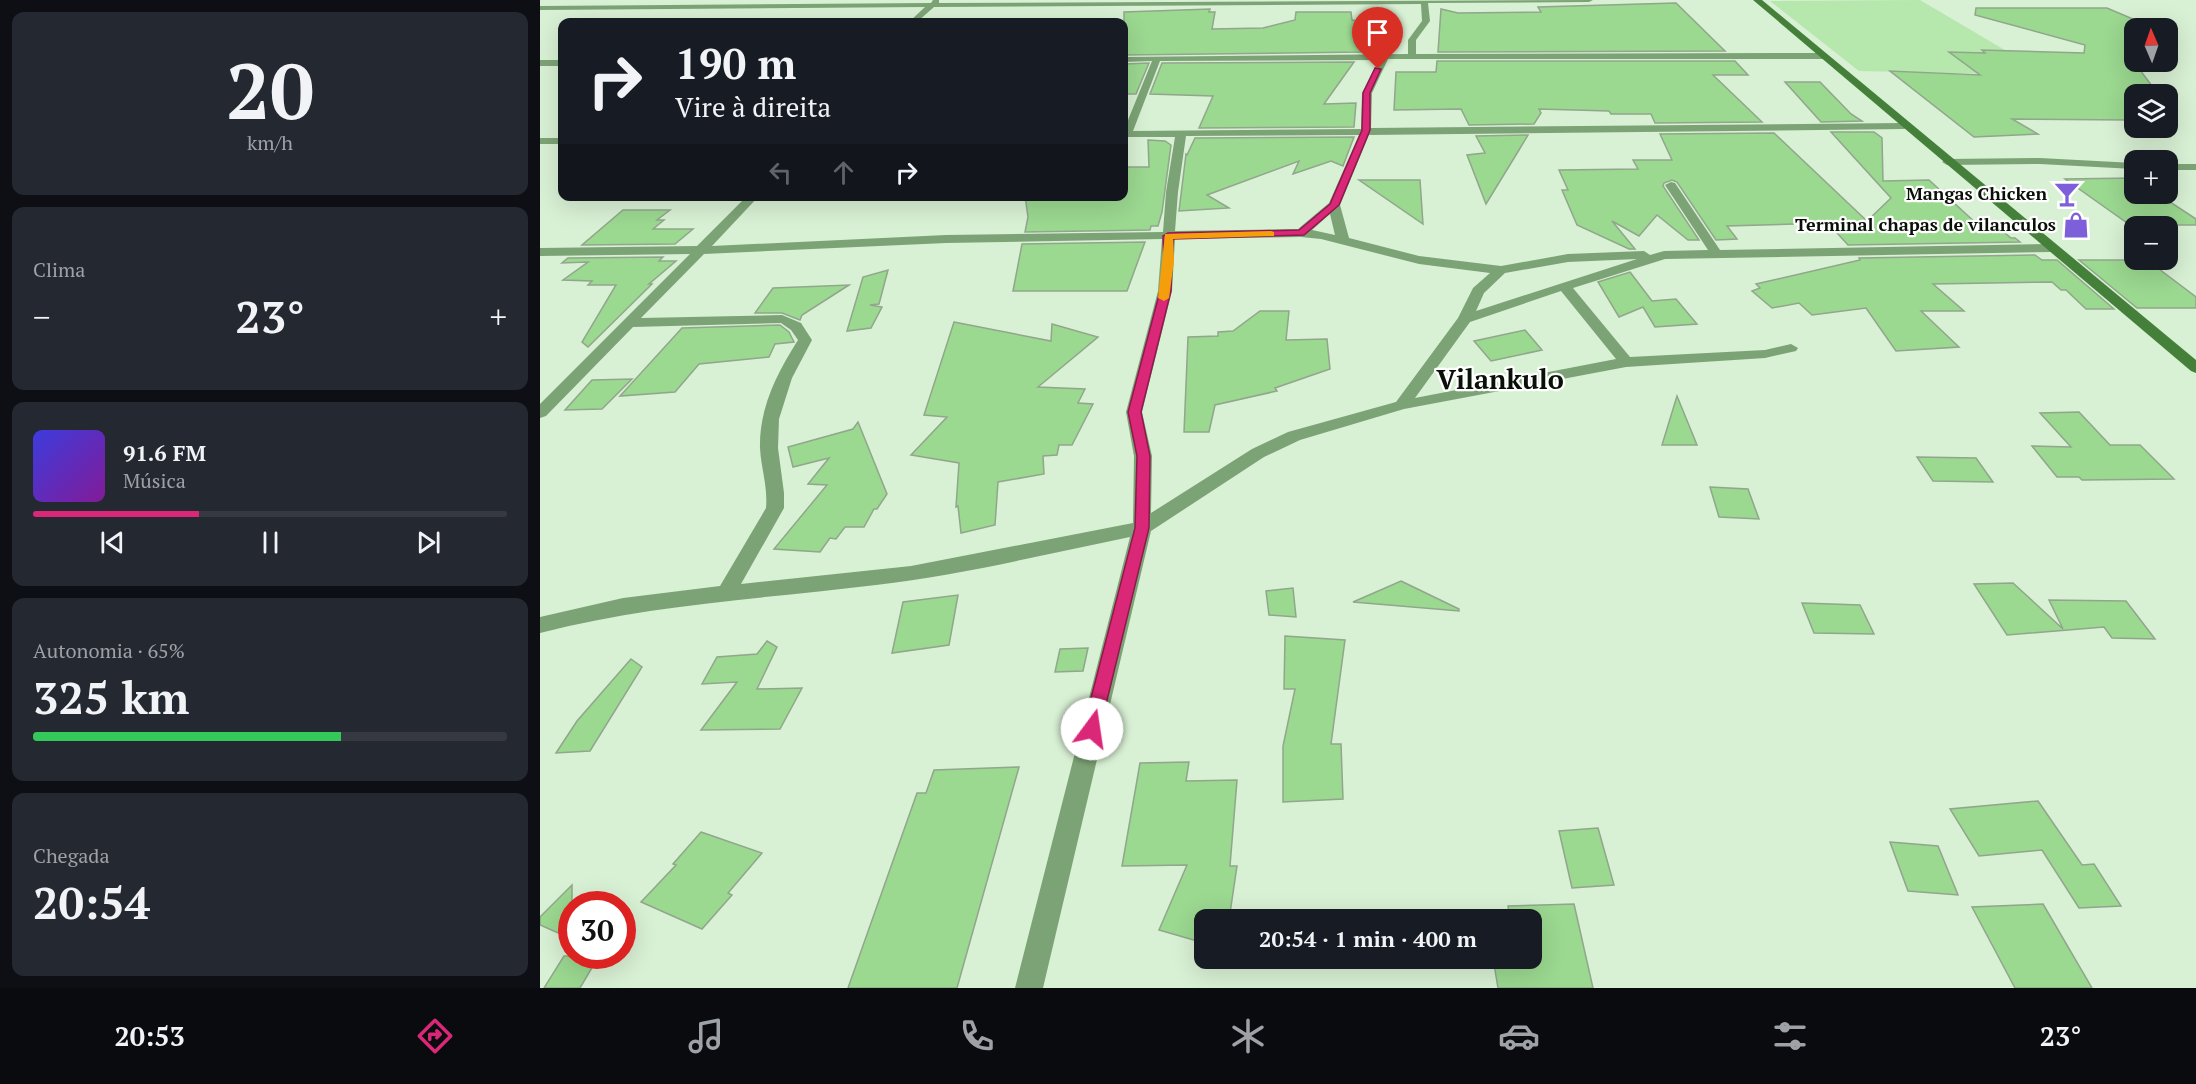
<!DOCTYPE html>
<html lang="pt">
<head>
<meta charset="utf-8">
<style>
  body { margin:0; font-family:"PT Serif",serif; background:#242831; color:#f1f3f6; height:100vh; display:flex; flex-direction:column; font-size:22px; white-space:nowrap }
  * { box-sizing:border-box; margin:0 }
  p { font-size:20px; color:#9ea1a6 }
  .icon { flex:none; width:33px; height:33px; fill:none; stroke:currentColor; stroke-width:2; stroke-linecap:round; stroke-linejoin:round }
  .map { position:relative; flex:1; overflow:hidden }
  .sheet { display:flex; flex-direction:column; gap:12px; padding:12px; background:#0d0f14; width:540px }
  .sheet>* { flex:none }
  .guide { position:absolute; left:18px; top:18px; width:570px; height:183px; border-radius:12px; box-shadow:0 6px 24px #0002; background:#171b24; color:#f1f3f6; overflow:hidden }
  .needle { width:39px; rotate:358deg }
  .buttons { position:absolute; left:1584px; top:18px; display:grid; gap:12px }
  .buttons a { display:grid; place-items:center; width:54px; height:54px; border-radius:12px; background:#171b24; box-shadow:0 6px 24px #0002; font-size:30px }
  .speed { position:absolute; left:18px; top:891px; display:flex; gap:12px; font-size:30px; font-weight:700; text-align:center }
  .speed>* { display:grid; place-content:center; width:78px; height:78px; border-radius:50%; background:#171b24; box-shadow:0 6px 24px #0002; line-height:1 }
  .speed .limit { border:9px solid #d22; background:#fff; color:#111 }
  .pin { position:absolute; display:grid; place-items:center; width:51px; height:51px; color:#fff; margin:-62px -26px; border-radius:50% 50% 50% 0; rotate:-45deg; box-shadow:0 0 6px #0007 }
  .pin .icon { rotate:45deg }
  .me { position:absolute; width:66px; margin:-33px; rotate:14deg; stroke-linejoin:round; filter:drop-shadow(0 0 4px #0008) }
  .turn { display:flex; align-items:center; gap:21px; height:126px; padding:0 18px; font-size:27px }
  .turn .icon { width:78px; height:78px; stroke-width:2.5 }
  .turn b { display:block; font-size:42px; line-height:51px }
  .lanes { display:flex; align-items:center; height:57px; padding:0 18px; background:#0003; justify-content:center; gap:30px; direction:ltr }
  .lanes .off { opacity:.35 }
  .big { font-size:45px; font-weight:700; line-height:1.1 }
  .sheet .card { flex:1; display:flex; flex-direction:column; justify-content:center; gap:9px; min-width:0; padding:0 21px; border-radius:12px; background:#242831 }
  .sheet .dial { align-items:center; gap:0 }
  .dial b { font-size:78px; line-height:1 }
  .song { display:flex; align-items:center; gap:18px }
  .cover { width:72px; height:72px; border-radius:9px; background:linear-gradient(135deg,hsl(240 70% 55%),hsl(290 70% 35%)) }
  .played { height:6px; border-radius:3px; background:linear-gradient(90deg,#db2777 35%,#363941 35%) }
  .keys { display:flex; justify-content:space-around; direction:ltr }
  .heat { display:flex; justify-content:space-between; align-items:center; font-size:33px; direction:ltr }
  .charge { height:9px; border-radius:4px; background:linear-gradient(90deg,#34c759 65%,#363941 0) }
  .trip { position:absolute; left:654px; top:909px; width:348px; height:60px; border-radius:12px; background:#171b24; box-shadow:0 6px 24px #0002; font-weight:700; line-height:60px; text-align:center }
  .tab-bar { display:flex; height:96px; justify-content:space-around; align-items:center; background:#090b0e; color:#9ea1a6 }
  .tab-bar .icon { width:42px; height:42px }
  .tab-bar .current { color:#db2777 }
  .tab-bar b { font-size:27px; color:#f1f3f6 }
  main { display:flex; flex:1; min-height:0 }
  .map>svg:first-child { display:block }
</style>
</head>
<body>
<main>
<section class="sheet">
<div class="card dial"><b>20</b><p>km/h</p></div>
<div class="card"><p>Clima</p>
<div class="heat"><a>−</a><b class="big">23°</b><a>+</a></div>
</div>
<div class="card">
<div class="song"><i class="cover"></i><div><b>91.6 FM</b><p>Música</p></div></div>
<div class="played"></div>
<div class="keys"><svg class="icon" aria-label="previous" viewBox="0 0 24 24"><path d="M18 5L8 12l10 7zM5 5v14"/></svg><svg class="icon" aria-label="pause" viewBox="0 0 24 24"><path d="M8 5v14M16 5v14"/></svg><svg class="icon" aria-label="next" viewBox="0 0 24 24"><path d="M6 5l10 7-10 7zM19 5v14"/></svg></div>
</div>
<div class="card"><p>Autonomia · 65%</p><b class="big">325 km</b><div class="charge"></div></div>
<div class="card"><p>Chegada</p><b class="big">20:54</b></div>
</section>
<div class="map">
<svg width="1656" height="988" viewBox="0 0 1656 988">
  <rect width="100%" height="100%" fill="#d8f0d4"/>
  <path fill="#b6e7ad" d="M1380,0L1507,75L1319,71L1230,1Z"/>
  <g fill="#9bd890" stroke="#91a68c" stroke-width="1.5">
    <path d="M1136,3L1185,51L898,52L901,9L918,13L1001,12L998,7Z"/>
    <path d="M1436,8H1567L1614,28H1594V54H1588L1618,94H1594V123L1590,120L1472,119L1498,134L1434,137L1350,71L1440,75L1409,52L1445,53L1442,50L1544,53L1545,45L1435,15Z"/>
    <path d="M670,9L669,12H675L672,29L723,28L755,20L756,12H811L812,20L841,24L821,52L584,55V12Z"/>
    <path d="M897,61H1195L1208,75H1173L1222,122L1115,123L1111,114H1071L1069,111L999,109L1001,113L994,124L929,125L921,109L854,110L856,72H896Z"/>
    <path d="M814,62L784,104L816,103L814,127L659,128L673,96L610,94L622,63Z"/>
    <path d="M609,63L596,94H584V64Z"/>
    <path d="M1245,82H1280L1311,114L1322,121L1281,122Z"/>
    <path d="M1291,132H1334L1342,138L1343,181L1389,180L1437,224H1454L1471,238H1475L1480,242L1308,245L1288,223L1187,226L1197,239L1176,240L1137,182L1132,180L1124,183L1123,186L1159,240H1148L1117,215L1099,236L1072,221L1095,249H1089L1037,225L1022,190H1028L1019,170L1098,169L1093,160H1132L1120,134L1234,133L1327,221L1351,198Z"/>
    <path d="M988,135L979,150L946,204L927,155L945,153L936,136Z"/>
    <path d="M814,137L803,166L791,161L753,174L759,161L667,195L689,208L639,211L646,154L647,155L655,138Z"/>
    <path d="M608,140L625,141L631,145L622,212L618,226H611L610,230L485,232L488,217L485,196H584V172L587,167H609Z"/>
    <path d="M1594,178V194H1618L1656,219V225H1590L1525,179Z"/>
    <path d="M819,180H880L883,224Z"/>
    <path d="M83,210H130L117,220H124L113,229H153L135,244L42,245Z"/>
    <path d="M605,242L587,291H473L482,244Z"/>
    <path d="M1495,255L1502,260H1517L1574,309H1546L1526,290H1521L1512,282L1393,284L1424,311H1381L1419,347L1356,351L1326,308L1272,315L1259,303L1232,308L1212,291L1220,288L1216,284L1320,260L1319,258Z"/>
    <path d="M123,257L119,261H136L109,284H112L48,347L42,342L76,285H48L52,281L23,280L48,262L22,263L28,258Z"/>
    <path d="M1539,260H1607L1656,297V308H1597Z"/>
    <path d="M348,270L339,304L330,305L342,307L331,328L307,331L323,277Z"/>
    <path d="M1090,272L1112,301L1136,299L1157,324L1115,327L1103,307L1079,317L1058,282Z"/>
    <path d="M309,285L262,315L260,320L242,313H215L233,288Z"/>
    <path d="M720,311H749L746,340L787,339L790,369L735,388L737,391L675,405L669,432H644L648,337L678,336V332L693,331Z"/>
    <path d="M414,322L511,341L512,324L558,337L498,387L545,389L538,403L553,404L532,445H519L517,455L503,456L504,474L458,482L455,525L421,533L418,506L416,507L419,463L371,455L407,417L384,415Z"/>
    <path d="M240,325L249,332L254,342L235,344L229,357L159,364L135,392L80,396L142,328Z"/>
    <path d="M985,330L1002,350L951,361L934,341Z"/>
    <path d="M92,379L62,409L25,410L52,380Z"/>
    <path d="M1137,396L1157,445H1122Z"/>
    <path d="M1539,412L1570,445H1600L1634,479L1542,480L1539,477H1517L1492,446L1531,447L1500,413Z"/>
    <path d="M318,422L347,494L337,509H334L324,527H305L296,539L290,538L280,552L234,549L287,485L268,484L289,458L253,467L248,447L313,429Z"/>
    <path d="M1377,457L1436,458L1453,482L1393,481Z"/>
    <path d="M1170,487L1208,489L1219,519L1179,517Z"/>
    <path d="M861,581L919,609V611L813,602Z"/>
    <path d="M1473,583L1523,629L1509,600L1586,601L1615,639L1572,638L1564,627L1467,635L1434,584Z"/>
    <path d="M753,588L756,617L729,615L726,591Z"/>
    <path d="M418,595L409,645L352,653L363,602Z"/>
    <path d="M1262,603L1320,605L1334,634L1274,633Z"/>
    <path d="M745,636L805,640L791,744H801L803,799L743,802V746L755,689H744Z"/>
    <path d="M227,641L237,647L217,689L262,688L240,729L161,730L197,682L162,684L177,657L217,654Z"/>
    <path d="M548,648L543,671L515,672L520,649Z"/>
    <path d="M91,659L102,667L50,751L16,753L37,721Z"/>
    <path d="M649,762L646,781L697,780L690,866H697L689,920H664V943L619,930L647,865L582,866L600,763Z"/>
    <path d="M479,767L417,988H308L377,793H386L394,770Z"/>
    <path d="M1498,801L1542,865L1554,864L1581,906L1539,908L1502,850L1439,856L1410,809Z"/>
    <path d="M1058,828L1074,885L1032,888L1019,831Z"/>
    <path d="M161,832L222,853L188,893L192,895L162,929L101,902L136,865L133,864Z"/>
    <path d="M1350,842L1398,846L1418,895L1368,891Z"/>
    <path d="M32,885V939L0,925V917Z"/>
    <path d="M1034,904L1053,988H958L953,958H992V920H970L968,906Z"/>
    <path d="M1503,904L1552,988H1475L1432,907Z"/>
    <path d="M24,956H59L40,988H4Z"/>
  </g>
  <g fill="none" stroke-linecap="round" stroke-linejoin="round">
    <g fill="#7ca375" fill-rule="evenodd">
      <path d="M393,0H399V3L1053,0L1049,2L888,3L890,21L876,40V54L1284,53L1288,56L1284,59H848L832,93L831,128L1364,123L1369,126L1364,129L829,135L800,205L809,238L879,256L961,266L1028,254L1104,251L1110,255L1124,251L1168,250L1125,185L1131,182L1135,183L1180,250L1510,244L1516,248L1510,252L1125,259L1033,288L1090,357L1225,350L1251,344L1258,348L1256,351L1225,358L1086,367L864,409L760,440L724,457L611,531L503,988H475L590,537C506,554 422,575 336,585C223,599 111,604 0,633V617L83,598L180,586L226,508C228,487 221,468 220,448C219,408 237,373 258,340L251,330L241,323L93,327L6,416L0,418V404L150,254L0,256V248L157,246L207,196H219L172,246L406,235L623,232L626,192L635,137H584V130L612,61L584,62V57L868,54V40L882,21L881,4L394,7L377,22H369L385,7L0,10V6L391,3ZM839,60L822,93L821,129L593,131L620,61ZM819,135L789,203L758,229L635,231L638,192L646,136ZM790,214L795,235L772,230ZM761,237L781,239L879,264L950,273L933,288L918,318L856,402L748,432L712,449L611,513L612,456L602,412L632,291L635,239ZM622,239L618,291L586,412L594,456L593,523L371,566L201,584L244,508V493L238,448L239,419L252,378L272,340L261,323L242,315L101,318L164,254L406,243ZM1097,259L936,311L944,293L965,273L1028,262ZM1021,291L1076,359L875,398L930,322Z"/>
      <rect x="0" y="60" width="22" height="6"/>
      <rect x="0" y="138" width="22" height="6"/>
      <path d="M1500,158L1594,163V169L1500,164L1407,165L1402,162L1407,159Z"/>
      <rect x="1628" y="164" width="28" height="6"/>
    </g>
    <path fill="#45803b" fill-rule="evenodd" d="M1213,0H1222L1656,360V373L1651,371Z"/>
  </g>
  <path fill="#db2777" stroke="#8e194d" stroke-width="1.5" d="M835,68L841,69L830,93V130L799,205L764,235L633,239L631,291L601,412L610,456L609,528L560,729L558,735L552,737L546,735L543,729L595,528L597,456L588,412L620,291L624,261L623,236L628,233L759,230L790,204L822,130L823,93Z"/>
  <path fill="#f59e0b" d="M731,231L734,232V236L633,239L634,261L629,298L624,301L618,298L625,234Z"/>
  <defs>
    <g id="bar-bare" transform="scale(2.07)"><path d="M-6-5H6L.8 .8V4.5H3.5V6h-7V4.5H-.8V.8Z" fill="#7d5fda" stroke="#fff" stroke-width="2.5" paint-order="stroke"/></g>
    <g id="shop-bare" transform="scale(2.07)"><path d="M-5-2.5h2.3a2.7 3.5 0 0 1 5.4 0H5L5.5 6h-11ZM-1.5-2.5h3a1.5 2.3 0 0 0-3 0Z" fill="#7d5fda" stroke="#fff" stroke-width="2.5" paint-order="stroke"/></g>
  </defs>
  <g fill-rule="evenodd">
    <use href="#bar-bare" x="1527" y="194"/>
    <use href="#shop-bare" x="1536" y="225"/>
  </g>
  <g text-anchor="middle" stroke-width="4.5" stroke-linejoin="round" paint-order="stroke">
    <g font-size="18" font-weight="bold" fill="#091007" stroke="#fff" text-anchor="end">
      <text x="1507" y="200">Mangas Chicken</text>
      <text x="1516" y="231">Terminal chapas de vilanculos</text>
    </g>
    <g font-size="27" font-weight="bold" fill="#091007" stroke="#fff">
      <text x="960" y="389">Vilankulo</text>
    </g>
  </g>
</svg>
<div class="buttons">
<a><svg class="needle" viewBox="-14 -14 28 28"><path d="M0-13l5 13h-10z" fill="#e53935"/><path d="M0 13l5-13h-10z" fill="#9ea1a6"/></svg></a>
<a><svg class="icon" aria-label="layers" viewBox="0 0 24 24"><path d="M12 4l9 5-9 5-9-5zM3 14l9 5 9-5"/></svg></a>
<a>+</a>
<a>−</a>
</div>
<div class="speed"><div class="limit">30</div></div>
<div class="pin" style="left:838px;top:69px;background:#d93025"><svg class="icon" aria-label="arrive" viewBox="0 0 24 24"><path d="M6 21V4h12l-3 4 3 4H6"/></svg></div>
<svg class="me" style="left:552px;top:729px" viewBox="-20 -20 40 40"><circle r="19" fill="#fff"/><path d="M0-13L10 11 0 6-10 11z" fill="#db2777"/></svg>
<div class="trip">20:54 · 1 min · 400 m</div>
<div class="guide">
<div class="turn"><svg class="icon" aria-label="right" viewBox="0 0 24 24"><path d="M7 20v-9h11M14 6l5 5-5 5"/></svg><div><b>190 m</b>Vire à direita</div></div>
<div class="lanes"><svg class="icon off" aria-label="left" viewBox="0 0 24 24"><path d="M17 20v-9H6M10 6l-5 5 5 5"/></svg><svg class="icon off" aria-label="ahead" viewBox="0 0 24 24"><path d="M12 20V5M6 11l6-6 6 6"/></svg><svg class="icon" aria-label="right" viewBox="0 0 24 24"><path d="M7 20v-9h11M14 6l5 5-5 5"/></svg></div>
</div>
</div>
</main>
<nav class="tab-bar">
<b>20:53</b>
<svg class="icon current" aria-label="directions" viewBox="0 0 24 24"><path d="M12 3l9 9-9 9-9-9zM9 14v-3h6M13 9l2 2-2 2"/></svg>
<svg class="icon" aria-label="music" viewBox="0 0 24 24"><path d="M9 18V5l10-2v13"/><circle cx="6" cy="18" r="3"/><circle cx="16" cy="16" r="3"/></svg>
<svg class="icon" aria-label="phone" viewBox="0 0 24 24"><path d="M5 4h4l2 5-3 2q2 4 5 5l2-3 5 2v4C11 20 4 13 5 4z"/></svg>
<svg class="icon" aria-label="climate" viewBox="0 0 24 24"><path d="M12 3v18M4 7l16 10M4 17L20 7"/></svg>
<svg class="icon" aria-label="car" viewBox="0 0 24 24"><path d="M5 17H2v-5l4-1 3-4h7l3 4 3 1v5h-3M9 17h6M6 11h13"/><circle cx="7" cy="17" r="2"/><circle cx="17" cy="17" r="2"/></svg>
<svg class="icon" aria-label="filters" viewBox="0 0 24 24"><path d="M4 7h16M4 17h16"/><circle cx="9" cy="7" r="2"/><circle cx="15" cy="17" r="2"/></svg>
<b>23°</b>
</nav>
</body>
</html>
